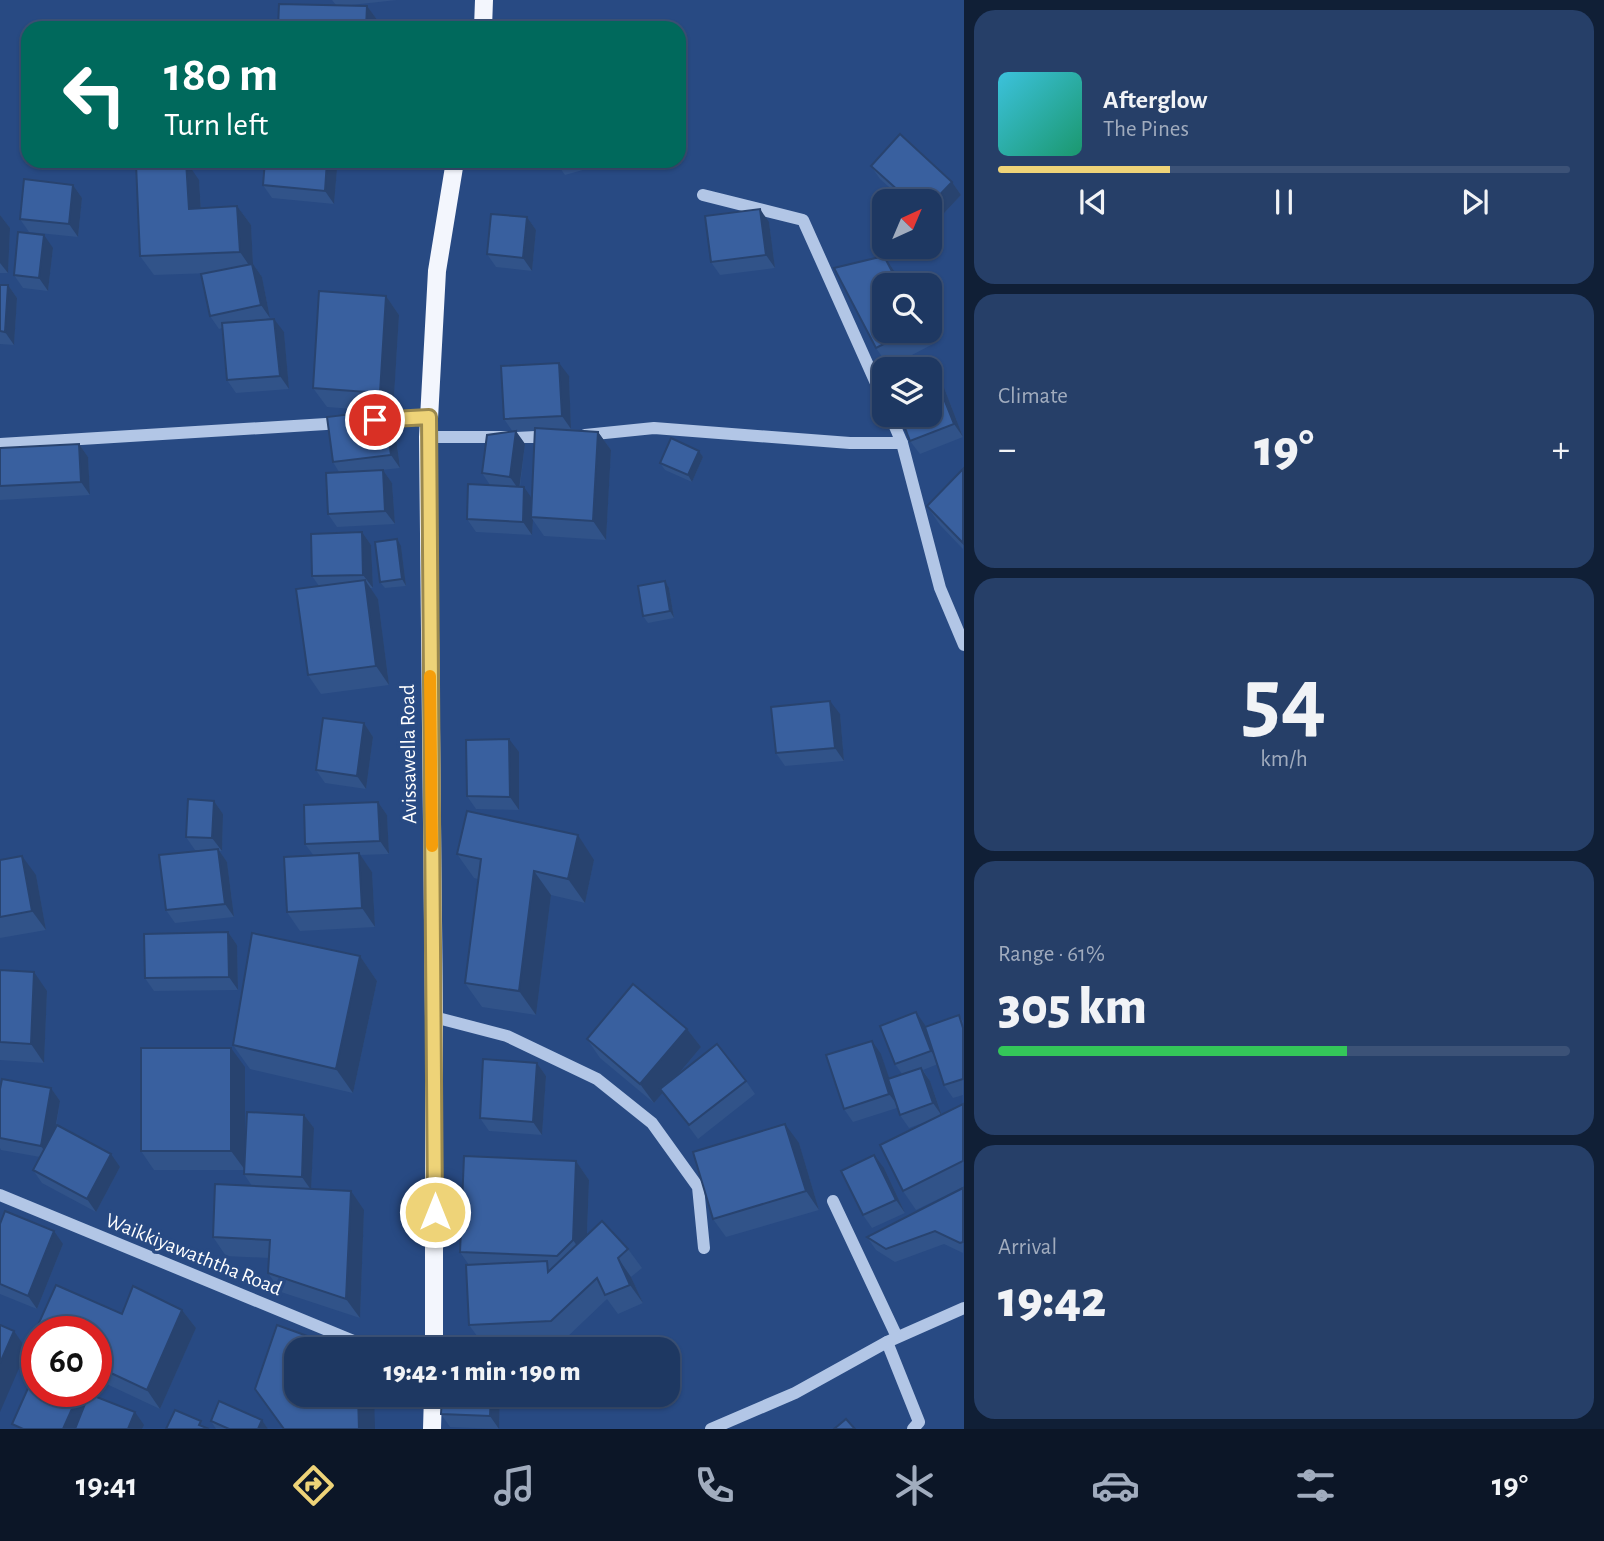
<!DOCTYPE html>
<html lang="en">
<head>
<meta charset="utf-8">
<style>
  body { margin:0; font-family:"Alegreya Sans",sans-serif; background:#263f68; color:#f1f3f6; height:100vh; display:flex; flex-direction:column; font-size:26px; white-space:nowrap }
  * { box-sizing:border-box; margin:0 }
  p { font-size:23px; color:#a1acbe }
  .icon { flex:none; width:38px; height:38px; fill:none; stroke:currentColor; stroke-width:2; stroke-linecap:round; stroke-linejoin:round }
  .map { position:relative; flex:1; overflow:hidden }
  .sheet { display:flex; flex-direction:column; gap:10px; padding:10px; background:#101f36; width:640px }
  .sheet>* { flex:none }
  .top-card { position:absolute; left:21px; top:21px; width:665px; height:147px; border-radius:21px; box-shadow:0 2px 5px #0004,0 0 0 2px #3c5277; background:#00695c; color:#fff; overflow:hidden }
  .needle { width:46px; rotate:44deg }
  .controls { position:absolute; left:872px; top:189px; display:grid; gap:14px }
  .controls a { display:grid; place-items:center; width:70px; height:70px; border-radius:14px; background:#1e3862; box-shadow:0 2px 5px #0004,0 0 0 2px #3c5277; font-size:35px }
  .speed { position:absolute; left:21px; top:1316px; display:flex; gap:14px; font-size:35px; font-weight:700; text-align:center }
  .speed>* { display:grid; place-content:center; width:91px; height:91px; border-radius:50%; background:#1e3862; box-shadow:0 2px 5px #0004,0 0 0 2px #3c5277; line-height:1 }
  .speed .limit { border:10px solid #d22; background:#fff; color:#111 }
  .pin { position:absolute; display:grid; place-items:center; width:60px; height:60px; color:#fff; margin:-30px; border:4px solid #fff; border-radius:50%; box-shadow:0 2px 7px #0007 }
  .me { position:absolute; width:77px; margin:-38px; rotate:0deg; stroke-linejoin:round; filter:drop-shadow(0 0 5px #0008) }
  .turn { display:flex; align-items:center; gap:24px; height:147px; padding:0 28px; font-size:32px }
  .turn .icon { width:91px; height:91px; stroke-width:2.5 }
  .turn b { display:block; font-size:49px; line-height:60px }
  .big { font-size:52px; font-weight:800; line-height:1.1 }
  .sheet .widget { flex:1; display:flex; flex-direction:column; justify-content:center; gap:10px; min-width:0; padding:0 24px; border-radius:21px; background:#263f68 }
  .sheet .dial { align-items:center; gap:0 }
  .dial b { font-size:91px; line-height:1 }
  .song { display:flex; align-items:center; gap:21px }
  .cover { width:84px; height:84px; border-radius:10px; background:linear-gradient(135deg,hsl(190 70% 55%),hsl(160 70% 35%)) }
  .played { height:7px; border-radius:4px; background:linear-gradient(90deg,#eed378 30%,#3c5277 30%) }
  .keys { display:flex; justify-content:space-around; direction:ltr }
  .heat { display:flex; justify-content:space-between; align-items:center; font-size:38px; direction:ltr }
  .charge { height:10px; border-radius:5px; background:linear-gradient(90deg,#34c759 61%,#3c5277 0) }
  .trip { position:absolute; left:284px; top:1337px; width:396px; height:70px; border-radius:21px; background:#1e3862; box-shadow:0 2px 5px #0004,0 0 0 2px #3c5277; font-weight:800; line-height:70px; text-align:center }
  .dock { display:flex; height:112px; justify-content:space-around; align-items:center; background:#0c1627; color:#a1acbe }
  .dock .icon { width:49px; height:49px }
  .dock .selected { color:#eed378 }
  .dock b { font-size:32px; color:#f1f3f6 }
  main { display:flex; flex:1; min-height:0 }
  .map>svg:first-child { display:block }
</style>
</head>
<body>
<main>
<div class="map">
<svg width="964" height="1429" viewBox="0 0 964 1429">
  <rect width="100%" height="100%" fill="#284a83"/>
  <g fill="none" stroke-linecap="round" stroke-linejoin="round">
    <g stroke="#b2c6e6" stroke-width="12">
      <path d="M703,195L803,220L884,401"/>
      <path d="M890,415L902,443L940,588L964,645"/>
      <path d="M378,420L429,417"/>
      <path d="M585,435L654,428L850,443H902"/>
      <path d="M428,437H550"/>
      <path d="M0,444L342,423"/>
      <path d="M434,1017L507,1036L597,1079L652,1123L698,1187L704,1248"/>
      <path d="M0,1195L373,1349"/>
      <path d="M833,1201L897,1337"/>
      <path d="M887,1342L919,1422L913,1429"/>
      <path d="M711,1429L795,1393L887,1342L964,1308"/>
    </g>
    <g stroke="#f3f6fd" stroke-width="18">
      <path d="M483,28L484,0"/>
      <path d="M434,1349V1017L428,437L437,271L455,161"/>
      <path d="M432,1429L433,1395"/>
    </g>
  </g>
  <g fill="#315389" fill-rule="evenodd">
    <path d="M332,0H397L351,5L367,6L381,25L336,5Z"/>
    <path d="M555,161H596L597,166L565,175Z"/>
    <path d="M871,166L952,182L961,195L932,226L929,224V201H905L880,179Z"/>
    <path d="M337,169L334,204L272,198L263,185Z"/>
    <path d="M199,180L201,208L237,206L251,225L253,264L262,277L270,318L266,319L284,332L289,389L236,393L227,380L222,328L219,329L210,316L211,273L154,275L140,256Z"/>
    <path d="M73,185L82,198L78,237L29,232L20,219Z"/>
    <path d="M0,215L10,228L8,273H0Z"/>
    <path d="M527,217L536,230L532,271L496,267L487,254Z"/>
    <path d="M769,222L775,268L720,275L711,262Z"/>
    <path d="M53,248L48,291L23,288L14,275Z"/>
    <path d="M884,256L897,275L903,285H884V331H926L933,344L889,367L876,348Z"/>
    <path d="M0,285H8L17,298L14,345L0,344Z"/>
    <path d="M386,296L399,315L393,412L386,411L394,423L400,468L381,470H383L392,483L395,524L337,527L328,514L339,472L333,462L380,411L327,407L313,388Z"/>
    <path d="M928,359L938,372L963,437L920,454L910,441Z"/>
    <path d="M569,376L571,429L598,432L611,450L606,540L544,536L533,520L532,535L476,532L467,519L490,485L482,473L513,432L504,419ZM535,431L532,498L520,487L525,444L516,432Z"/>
    <path d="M79,444L88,457L90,495L0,500V448Z"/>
    <path d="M699,451L703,457L692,482L665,470L660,463Z"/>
    <path d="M963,469V549L940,525L927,506Z"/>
    <path d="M362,532L371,545L373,588H370L378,599L389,685L321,694L308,675L319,586L312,576Z"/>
    <path d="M401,546L406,586L385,588L380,582Z"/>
    <path d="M665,581L669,588L674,618L648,623L643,616Z"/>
    <path d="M840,714L844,761L785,766L776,753Z"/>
    <path d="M364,723L373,737L366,789L325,783L316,770Z"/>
    <path d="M519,752V810L476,809L467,796Z"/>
    <path d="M214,801L223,814L222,851H219L227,862L234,917L175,923L166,910L203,850H195L186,837Z"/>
    <path d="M378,802L387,815L389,854L360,855L372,872L375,927L300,931L287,912L314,856L305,844Z"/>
    <path d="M457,854L594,860L585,903L551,895L536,1015L482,1007L465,983L478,879L474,878Z"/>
    <path d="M0,860L36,875L46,930L0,938Z"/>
    <path d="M228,932L237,945L238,990L154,991L145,978Z"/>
    <path d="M360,956L377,981L353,1093L250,1069L233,1045Z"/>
    <path d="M0,970L47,991L44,1063L0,1060Z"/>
    <path d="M916,1012L926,1029L959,1015L963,1021V1095L953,1098L944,1085L938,1064L923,1070L930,1081L942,1115L963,1104V1187L916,1210L903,1191L931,1120L909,1128L900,1115L897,1108L853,1122L844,1109L881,1054L889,1079L902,1074L895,1064Z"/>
    <path d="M687,1029L701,1047L676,1077L746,1081L755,1094L698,1139L663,1092L654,1103L600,1058L587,1039Z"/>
    <path d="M537,1063L546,1076L542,1135L489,1131L480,1118Z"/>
    <path d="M245,1067V1159L304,1115L314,1128L311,1189L364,1210L360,1318L281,1292L268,1273L269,1258L226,1256L213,1237L252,1186L244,1174V1170H154L141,1151Z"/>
    <path d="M51,1088L60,1101L56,1128L120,1167L96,1212L42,1183L33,1170L40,1157L1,1150L0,1148V1089Z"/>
    <path d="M799,1143L819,1210L726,1237L713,1219Z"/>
    <path d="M576,1161L589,1180L587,1235L628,1249L642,1268L631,1277L643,1303L618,1314L607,1299L564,1340L483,1344L469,1325V1265L460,1252Z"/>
    <path d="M884,1168L905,1213L872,1228L863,1215Z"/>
    <path d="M963,1188V1253L944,1244L895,1262L876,1250L867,1237Z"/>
    <path d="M0,1224L63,1244L37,1309L0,1294Z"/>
    <path d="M56,1285L122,1314L133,1286L182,1310L196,1328L160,1409L96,1379V1332H37V1342L33,1336Z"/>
    <path d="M442,1395H500L499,1429L450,1427L441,1414Z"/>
    <path d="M262,1420L268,1429H216L211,1421Z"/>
  </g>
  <g fill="#28436f">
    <path d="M367,6L381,25L380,28H366Z"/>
    <path d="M186,161L199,180L202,228L189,209Z"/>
    <path d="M327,161H331L337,169L334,204L325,191Z"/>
    <path d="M952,182L961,195L932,226L929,222V206Z"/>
    <path d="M73,185L82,198L78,237L69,224Z"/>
    <path d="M237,206L251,225L253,264L262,277L270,318L261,305L253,271L240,252Z"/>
    <path d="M760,209L769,222L775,268L766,255Z"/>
    <path d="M0,215L10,228L8,273L0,263Z"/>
    <path d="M527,217L536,230L532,271L523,258Z"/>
    <path d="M44,235L53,248L48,291L39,278Z"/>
    <path d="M884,256L897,275L903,285H899Z"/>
    <path d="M8,285L17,298L14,345L5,332Z"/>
    <path d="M386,296L399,315L393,412L380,393Z"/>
    <path d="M274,319L284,332L289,389L280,376Z"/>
    <path d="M924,331H926L933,344Z"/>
    <path d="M928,359L938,372L963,437L954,424Z"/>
    <path d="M559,363L569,376L571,429L562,416Z"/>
    <path d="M385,410L394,423L400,468L391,455Z"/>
    <path d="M516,431L525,444L519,490L510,477Z"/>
    <path d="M598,432L611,450L606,540L593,521Z"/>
    <path d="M79,444L88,457L90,495L81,482Z"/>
    <path d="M699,451L703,457L692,482L688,475Z"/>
    <path d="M383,470L392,483L395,524L385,511Z"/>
    <path d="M524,487L533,500L531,517L533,520L532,535L523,522Z"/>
    <path d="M362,532L371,545L373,588L363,575Z"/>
    <path d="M397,539L401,546L406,586L402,579Z"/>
    <path d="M365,580L378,599L389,685L376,666Z"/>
    <path d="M665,581L669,588L674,618L670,611Z"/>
    <path d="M830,701L840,714L844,761L835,748Z"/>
    <path d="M364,723L373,737L366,789L357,776Z"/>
    <path d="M509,739L519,752V810L510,797Z"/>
    <path d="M214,801L223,814L222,851L212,838Z"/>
    <path d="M378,802L387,815L389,854L380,841Z"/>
    <path d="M578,835L594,860L585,903L568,879Z"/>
    <path d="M218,849L227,862L234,917L225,904Z"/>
    <path d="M359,853L372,872L375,927L362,908Z"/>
    <path d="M22,856L36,875L46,930L32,911Z"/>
    <path d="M534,871L551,895L536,1015L519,991Z"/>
    <path d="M228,932L237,945L238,990L229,977Z"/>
    <path d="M360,956L377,981L353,1093L336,1069Z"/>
    <path d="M34,972L47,991L44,1063L31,1044Z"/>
    <path d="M916,1012L925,1025L940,1064L931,1051Z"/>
    <path d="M687,1029L701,1047L654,1103L640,1084Z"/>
    <path d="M872,1041L881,1054L899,1107L889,1094Z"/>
    <path d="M231,1048L245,1067V1170L231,1151Z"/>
    <path d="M537,1063L546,1076L542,1135L533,1122Z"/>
    <path d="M921,1068L930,1081L942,1116L933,1103Z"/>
    <path d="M51,1088L60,1101L50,1159L41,1146Z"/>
    <path d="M304,1115L314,1128L311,1190L302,1177Z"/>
    <path d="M785,1124L799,1143L819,1210L806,1191Z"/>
    <path d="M111,1154L120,1167L96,1212L87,1199Z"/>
    <path d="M874,1155L884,1168L905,1213L896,1200Z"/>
    <path d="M576,1161L589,1180L586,1259L573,1240Z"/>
    <path d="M351,1191L364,1210L360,1318L346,1299Z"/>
    <path d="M54,1231L63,1244L37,1309L28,1296Z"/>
    <path d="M618,1258L631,1277L643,1303L630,1285Z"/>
    <path d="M182,1310L196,1328L160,1409L147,1390Z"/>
    <path d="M14,1331L27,1350L0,1412V1363Z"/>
    <path d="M80,1391H93L94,1393L78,1429H63Z"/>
    <path d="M358,1395H374L375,1429H359Z"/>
    <path d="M491,1395H500L499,1429L490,1416Z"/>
    <path d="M135,1412L144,1425L142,1429H128Z"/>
    <path d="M262,1420L268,1429H258Z"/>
  </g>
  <g fill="#39609f" stroke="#28436f" stroke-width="2">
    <path d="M279,4L367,6L366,28H278Z"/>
    <path d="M900,134L952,182L929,206V201H910L871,166Z"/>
    <path d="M186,161L189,209L237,206L240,252L140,256L136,164Z"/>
    <path d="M265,161H327L325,191L263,185Z"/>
    <path d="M24,179L73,185L69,224L20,219Z"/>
    <path d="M760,209L766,255L711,262L705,216Z"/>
    <path d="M491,214L527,217L523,258L487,254Z"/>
    <path d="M18,232L44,235L39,278L14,275Z"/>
    <path d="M884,256L899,285H884V331H910L876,348L834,268Z"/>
    <path d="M252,264L261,305L210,316L201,274Z"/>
    <path d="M0,285H8L5,332L0,331Z"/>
    <path d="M319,291L386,296L380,393L313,388Z"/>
    <path d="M274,319L280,376L227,380L222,323Z"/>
    <path d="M928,359L954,424L910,441L900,415H929V369H901Z"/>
    <path d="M559,363L562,416L504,419L501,366Z"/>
    <path d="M385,410L391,455L333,462L327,417Z"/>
    <path d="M535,428L598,432L593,521L531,517Z"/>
    <path d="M516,431L510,477L482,473L487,435Z"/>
    <path d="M671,438L699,451L688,475L660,463Z"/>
    <path d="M79,444L81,482L0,486V448Z"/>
    <path d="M963,469V543L927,506Z"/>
    <path d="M383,470L385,511L328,514L326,473Z"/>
    <path d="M468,484L524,487L523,522L467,519Z"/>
    <path d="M362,532L363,575L312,576L311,534Z"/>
    <path d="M397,539L402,579L380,582L375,542Z"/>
    <path d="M365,580L376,666L308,675L296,589Z"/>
    <path d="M665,581L670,611L643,616L638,586Z"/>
    <path d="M830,701L835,748L776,753L771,707Z"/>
    <path d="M323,718L364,723L357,776L316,770Z"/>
    <path d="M509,739L510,797L467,796L466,740Z"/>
    <path d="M188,799L214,801L212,838L186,837Z"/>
    <path d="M378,802L380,841L305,844L304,805Z"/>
    <path d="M467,811L578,835L568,879L534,871L519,991L465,983L481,859L457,854Z"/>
    <path d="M218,849L225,904L166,910L159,855Z"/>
    <path d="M359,853L362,908L287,912L284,857Z"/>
    <path d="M22,856L32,911L0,917V860Z"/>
    <path d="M228,932L229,977L145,978L144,934Z"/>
    <path d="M252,933L360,956L336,1069L233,1045Z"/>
    <path d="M0,970L34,972L31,1044L0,1042Z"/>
    <path d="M633,984L687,1029L640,1084L587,1039Z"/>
    <path d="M916,1012L931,1051L895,1064L880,1026Z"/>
    <path d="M959,1015L963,1028V1079L944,1085L925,1027Z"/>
    <path d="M872,1041L889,1094L844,1109L826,1055Z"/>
    <path d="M717,1044L746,1081L689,1125L660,1089Z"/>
    <rect x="141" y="1048" width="90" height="103"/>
    <path d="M483,1059L537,1063L533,1122L480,1118Z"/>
    <path d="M921,1068L933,1103L900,1115L888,1079Z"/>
    <path d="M2,1079L51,1088L41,1146L0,1138V1089Z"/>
    <path d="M963,1104V1161L903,1191L880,1145Z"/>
    <path d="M247,1112L304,1115L302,1177L244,1174Z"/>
    <path d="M785,1124L806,1191L713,1219L693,1152Z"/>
    <path d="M57,1125L111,1154L87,1199L33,1170Z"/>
    <path d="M874,1155L896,1200L863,1215L841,1171Z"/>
    <path d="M464,1156L576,1161L573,1240L557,1256L460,1252Z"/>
    <path d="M215,1184L351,1191L346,1299L268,1273L270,1240L213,1237Z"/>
    <path d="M963,1188V1242L960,1243L935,1231L886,1249L867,1237Z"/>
    <path d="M5,1211L54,1231L28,1296L0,1284V1224Z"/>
    <path d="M602,1221L628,1249L618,1258L630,1285L605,1295L597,1278L551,1321L469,1325L466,1265L547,1261L548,1272Z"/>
    <path d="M56,1285L122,1314L133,1286L182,1310L147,1390L96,1366V1332H37V1338L33,1336Z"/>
    <path d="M0,1325L14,1331L0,1363Z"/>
    <path d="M277,1325L343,1349H296V1395H358L359,1429H284L255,1389Z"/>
    <path d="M442,1345L491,1346V1349H442Z"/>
    <path d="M37,1368V1391H80L63,1429H23L12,1424Z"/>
    <path d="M89,1394L135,1412L128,1429H75Z"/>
    <path d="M442,1395H491L490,1416L441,1414Z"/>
    <path d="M219,1401L262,1420L258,1429H229L211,1421Z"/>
    <path d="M175,1410L201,1421L199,1425L209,1429H166Z"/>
    <path d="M846,1419L855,1429H834Z"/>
  </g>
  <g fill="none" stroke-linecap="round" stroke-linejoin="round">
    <g stroke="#9b894e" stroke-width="18">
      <path id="route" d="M375,420L429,417L435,1212"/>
    </g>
    <use href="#route" stroke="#eed378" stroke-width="12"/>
    <path stroke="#f59e0b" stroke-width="12" d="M430,676L432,846"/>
  </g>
  <g text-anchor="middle" stroke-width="7" stroke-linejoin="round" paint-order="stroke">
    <g font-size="21" fill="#fff" stroke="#284a83">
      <text transform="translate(408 754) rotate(-91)" y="7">Avissawella Road</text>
      <text transform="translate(194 1254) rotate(22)" y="7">Waikkiyawaththa Road</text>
    </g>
  </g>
</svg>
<div class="controls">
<a><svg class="needle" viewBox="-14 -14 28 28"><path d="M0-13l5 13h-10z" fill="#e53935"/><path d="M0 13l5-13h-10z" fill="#a1acbe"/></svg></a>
<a><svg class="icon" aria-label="search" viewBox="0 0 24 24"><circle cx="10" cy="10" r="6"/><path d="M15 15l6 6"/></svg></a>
<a><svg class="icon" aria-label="layers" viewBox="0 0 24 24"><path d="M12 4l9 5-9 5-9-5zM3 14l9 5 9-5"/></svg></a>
</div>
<div class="speed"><div class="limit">60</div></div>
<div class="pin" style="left:375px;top:420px;background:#d93025"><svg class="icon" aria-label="arrive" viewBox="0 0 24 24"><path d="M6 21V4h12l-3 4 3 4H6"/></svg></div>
<svg class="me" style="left:435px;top:1212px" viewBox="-20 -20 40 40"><circle r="17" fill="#eed378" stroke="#fff" stroke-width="3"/><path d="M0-11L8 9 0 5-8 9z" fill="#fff"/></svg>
<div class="trip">19:42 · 1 min · 190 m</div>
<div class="top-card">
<div class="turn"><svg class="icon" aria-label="left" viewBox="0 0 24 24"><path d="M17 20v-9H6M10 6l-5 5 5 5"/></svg><div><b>180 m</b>Turn left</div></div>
</div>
</div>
<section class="sheet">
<div class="widget">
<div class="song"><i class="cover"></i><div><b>Afterglow</b><p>The Pines</p></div></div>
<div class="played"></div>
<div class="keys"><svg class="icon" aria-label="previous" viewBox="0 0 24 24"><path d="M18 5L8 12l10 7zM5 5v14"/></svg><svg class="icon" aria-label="pause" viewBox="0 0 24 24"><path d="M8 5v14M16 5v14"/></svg><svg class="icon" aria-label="next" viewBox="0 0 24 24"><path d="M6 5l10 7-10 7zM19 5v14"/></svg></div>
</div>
<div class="widget"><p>Climate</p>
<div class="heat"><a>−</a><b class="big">19°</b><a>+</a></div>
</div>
<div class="widget dial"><b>54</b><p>km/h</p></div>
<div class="widget"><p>Range · 61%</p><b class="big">305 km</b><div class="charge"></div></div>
<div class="widget"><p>Arrival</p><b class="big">19:42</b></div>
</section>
</main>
<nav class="dock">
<b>19:41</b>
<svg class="icon selected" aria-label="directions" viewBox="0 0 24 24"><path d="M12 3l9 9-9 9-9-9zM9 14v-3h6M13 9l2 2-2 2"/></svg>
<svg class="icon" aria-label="music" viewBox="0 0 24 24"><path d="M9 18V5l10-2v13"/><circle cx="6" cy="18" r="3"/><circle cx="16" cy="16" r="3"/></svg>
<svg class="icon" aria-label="phone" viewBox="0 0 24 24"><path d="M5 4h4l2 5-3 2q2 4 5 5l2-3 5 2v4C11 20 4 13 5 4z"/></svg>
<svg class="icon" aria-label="climate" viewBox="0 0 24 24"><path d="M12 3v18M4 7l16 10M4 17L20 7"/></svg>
<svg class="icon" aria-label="car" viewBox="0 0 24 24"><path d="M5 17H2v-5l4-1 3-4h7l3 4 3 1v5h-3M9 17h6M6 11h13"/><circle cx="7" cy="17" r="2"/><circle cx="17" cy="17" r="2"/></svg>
<svg class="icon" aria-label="filters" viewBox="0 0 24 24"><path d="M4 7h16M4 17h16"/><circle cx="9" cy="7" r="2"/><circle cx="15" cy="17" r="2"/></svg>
<b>19°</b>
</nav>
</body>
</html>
